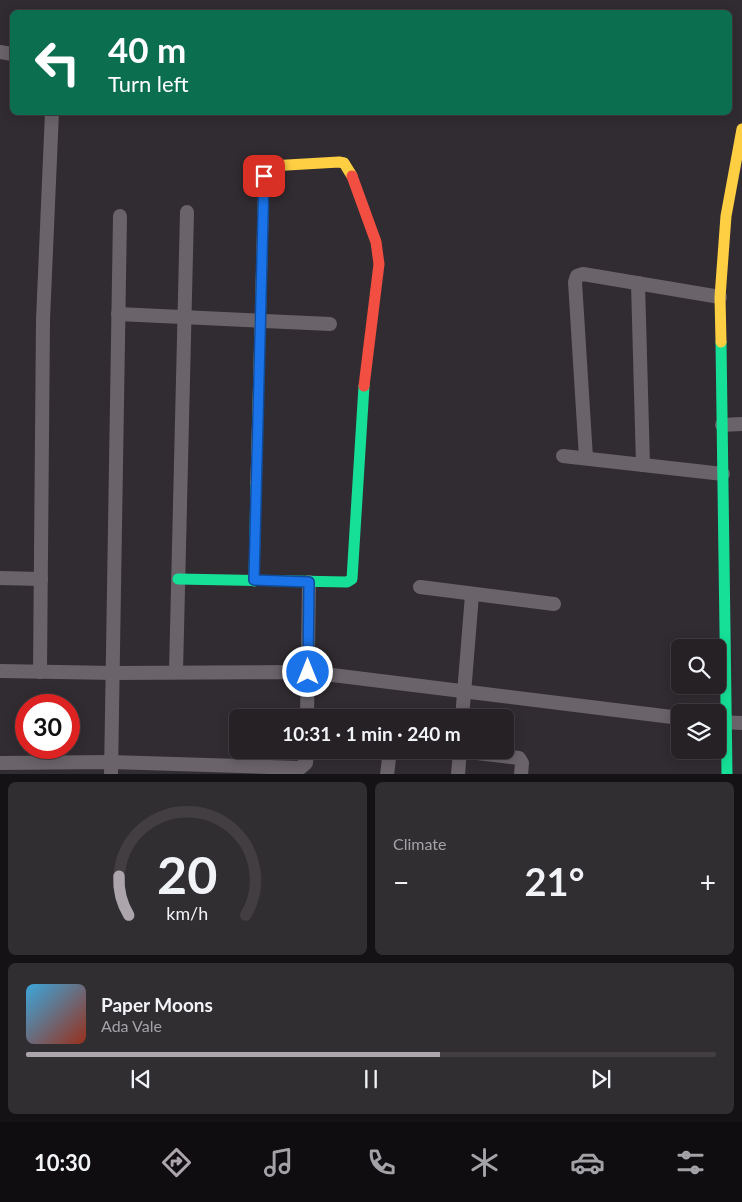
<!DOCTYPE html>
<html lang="en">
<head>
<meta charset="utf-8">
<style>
  body { margin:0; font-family:Lato,sans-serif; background:#312e32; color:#f1f3f6; height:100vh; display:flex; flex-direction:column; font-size:19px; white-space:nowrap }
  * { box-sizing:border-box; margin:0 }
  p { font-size:16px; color:#a3a3a7 }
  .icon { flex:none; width:28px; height:28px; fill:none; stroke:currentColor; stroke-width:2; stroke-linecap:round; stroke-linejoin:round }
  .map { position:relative; height:774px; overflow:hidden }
  .sheet { display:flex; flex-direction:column; gap:8px; padding:8px; background:#141214; flex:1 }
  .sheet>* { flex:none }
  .banner { position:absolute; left:10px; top:10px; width:722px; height:105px; border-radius:8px; box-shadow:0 2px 12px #0003,0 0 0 1px #423e42; background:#0b6e4f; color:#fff; overflow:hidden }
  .fabs { position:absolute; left:671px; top:639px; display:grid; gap:10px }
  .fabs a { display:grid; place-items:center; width:55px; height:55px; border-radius:8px; background:#252125; box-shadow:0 2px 12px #0003,0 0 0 1px #423e42; font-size:25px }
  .speed { position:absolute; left:15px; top:694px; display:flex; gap:10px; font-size:25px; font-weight:700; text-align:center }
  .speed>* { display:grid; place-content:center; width:65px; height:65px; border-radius:50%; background:#252125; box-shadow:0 2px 12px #0003,0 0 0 1px #423e42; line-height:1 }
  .speed .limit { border:8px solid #d22; background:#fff; color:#111 }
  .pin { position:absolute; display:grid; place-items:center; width:42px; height:42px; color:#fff; margin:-21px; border-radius:10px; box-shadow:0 2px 8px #0006 }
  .me { position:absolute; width:55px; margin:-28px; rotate:0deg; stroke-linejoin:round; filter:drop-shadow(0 0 4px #0008) }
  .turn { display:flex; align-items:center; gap:18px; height:105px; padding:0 15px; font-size:22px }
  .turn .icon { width:65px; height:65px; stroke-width:2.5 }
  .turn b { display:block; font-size:35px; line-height:42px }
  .big { font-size:38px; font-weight:700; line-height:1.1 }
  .sheet .tile { flex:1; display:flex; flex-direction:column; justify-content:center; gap:8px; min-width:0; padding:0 18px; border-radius:8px; background:#312e32 }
  .sheet .dial { align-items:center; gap:0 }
  .dial svg { height:130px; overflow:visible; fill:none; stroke:#423e42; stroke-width:7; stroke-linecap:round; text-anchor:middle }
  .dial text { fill:#f1f3f6; stroke:none }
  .song { display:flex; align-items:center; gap:15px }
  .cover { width:60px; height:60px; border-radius:8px; background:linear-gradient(135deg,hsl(200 70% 55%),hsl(10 70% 35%)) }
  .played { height:5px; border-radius:2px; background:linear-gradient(90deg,#aca5ab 60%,#423e42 60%) }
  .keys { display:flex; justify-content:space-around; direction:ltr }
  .heat { display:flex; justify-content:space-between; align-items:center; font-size:28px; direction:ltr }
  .sheet .tiles { flex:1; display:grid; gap:8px; grid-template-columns:1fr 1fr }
  .tile:last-child { grid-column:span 2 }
  .trip { position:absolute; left:229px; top:709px; width:285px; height:50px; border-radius:8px; background:#252125; box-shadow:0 2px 12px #0003,0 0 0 1px #423e42; font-weight:700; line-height:50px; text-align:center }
  .menu { display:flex; height:80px; justify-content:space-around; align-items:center; background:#0f0d0f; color:#a3a3a7 }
  .menu .icon { width:35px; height:35px }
  .menu .current { color:#aca5ab }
  .menu b { font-size:22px; color:#f1f3f6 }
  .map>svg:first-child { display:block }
</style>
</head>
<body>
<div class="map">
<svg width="742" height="775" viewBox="0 0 742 775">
  <rect width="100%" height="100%" fill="#312c31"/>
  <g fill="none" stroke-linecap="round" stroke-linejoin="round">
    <g stroke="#6a646a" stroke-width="14">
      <path d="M0,52L12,54"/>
      <path d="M638,283L643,465"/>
      <path d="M118,314L330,324"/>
      <path d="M722,425L742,424"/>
      <path d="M563,456L723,474"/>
      <path d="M586,458L575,282L577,276L583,274L720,297"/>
      <path d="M0,578L41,579"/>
      <path d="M420,587L554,604"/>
      <path d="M0,671L114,673L308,672L680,718"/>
      <path d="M40,672L43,320L52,112"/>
      <path d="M176,672L187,212"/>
      <path d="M307,718L309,582"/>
      <path d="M462,718L472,595"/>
      <path d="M718,722L742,723"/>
      <path d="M452,750L519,758L522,763L521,775"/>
      <path d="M0,763L111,762L300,768L306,763L307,750"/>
      <path d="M111,775L120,216"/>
      <path d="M387,775L390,750"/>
      <path d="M458,775L460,750"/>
    </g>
    <g stroke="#16e098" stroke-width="11">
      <path d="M721,342L727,775"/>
      <path d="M178,579L347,582L352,579L364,386"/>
      <path d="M254,581L256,483"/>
    </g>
    <g stroke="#ffcf43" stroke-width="11">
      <path d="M721,342L720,297L726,216L742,129"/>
      <path d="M256,483L264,176L270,166L339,162L344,163L352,176"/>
    </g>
    <path stroke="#f24e42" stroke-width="11" d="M352,176L376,242L379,264L364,386"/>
  </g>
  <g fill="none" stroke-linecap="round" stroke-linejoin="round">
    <g stroke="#114b97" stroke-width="12">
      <path id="route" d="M264,176L254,580L309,582L308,672"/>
    </g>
    <use href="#route" stroke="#1a73e8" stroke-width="9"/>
  </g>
</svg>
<div class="fabs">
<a><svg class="icon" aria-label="search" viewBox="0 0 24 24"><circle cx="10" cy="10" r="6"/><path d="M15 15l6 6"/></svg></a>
<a><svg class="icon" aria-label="layers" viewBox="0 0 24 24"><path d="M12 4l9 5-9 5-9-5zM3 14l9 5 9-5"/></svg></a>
</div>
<div class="speed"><div class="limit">30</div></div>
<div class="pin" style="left:264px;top:176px;background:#d93025"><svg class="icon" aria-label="arrive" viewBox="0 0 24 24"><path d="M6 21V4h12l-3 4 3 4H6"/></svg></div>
<svg class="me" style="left:308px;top:672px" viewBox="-20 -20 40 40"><circle r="17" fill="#1a73e8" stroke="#fff" stroke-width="3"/><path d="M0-11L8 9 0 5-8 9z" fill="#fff"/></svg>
<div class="trip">10:31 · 1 min · 240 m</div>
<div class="banner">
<div class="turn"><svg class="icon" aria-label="left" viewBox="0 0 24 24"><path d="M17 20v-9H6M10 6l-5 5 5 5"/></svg><div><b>40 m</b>Turn left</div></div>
</div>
</div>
<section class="sheet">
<div class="tiles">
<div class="tile dial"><svg viewBox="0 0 100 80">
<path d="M14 69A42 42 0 1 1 86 69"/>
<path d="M14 69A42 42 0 0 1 8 45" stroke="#aca5ab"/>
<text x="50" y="56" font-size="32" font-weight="700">20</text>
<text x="50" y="72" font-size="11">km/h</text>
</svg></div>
<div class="tile"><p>Climate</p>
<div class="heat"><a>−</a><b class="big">21°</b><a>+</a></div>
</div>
<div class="tile">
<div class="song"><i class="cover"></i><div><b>Paper Moons</b><p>Ada Vale</p></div></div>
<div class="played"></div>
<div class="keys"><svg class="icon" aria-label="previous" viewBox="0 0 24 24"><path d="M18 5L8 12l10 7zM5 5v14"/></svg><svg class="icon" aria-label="pause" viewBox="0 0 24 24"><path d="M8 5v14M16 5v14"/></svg><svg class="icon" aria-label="next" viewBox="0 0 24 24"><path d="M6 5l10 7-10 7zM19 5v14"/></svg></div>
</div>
</div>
</section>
<nav class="menu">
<b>10:30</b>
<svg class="icon current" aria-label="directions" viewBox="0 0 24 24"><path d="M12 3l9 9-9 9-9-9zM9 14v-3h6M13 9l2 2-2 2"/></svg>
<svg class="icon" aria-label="music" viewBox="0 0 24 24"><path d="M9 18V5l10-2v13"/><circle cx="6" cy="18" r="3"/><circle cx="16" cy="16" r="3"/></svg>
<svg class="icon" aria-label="phone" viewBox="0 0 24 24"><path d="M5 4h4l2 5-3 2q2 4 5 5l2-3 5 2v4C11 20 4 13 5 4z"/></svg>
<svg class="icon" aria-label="climate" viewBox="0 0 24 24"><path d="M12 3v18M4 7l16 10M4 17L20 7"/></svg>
<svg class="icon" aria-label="car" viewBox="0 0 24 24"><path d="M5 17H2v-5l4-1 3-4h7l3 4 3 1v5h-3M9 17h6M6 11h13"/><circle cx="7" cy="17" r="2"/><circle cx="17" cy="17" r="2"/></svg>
<svg class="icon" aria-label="filters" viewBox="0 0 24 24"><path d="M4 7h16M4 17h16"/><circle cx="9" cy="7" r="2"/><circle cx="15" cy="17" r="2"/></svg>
</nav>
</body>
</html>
